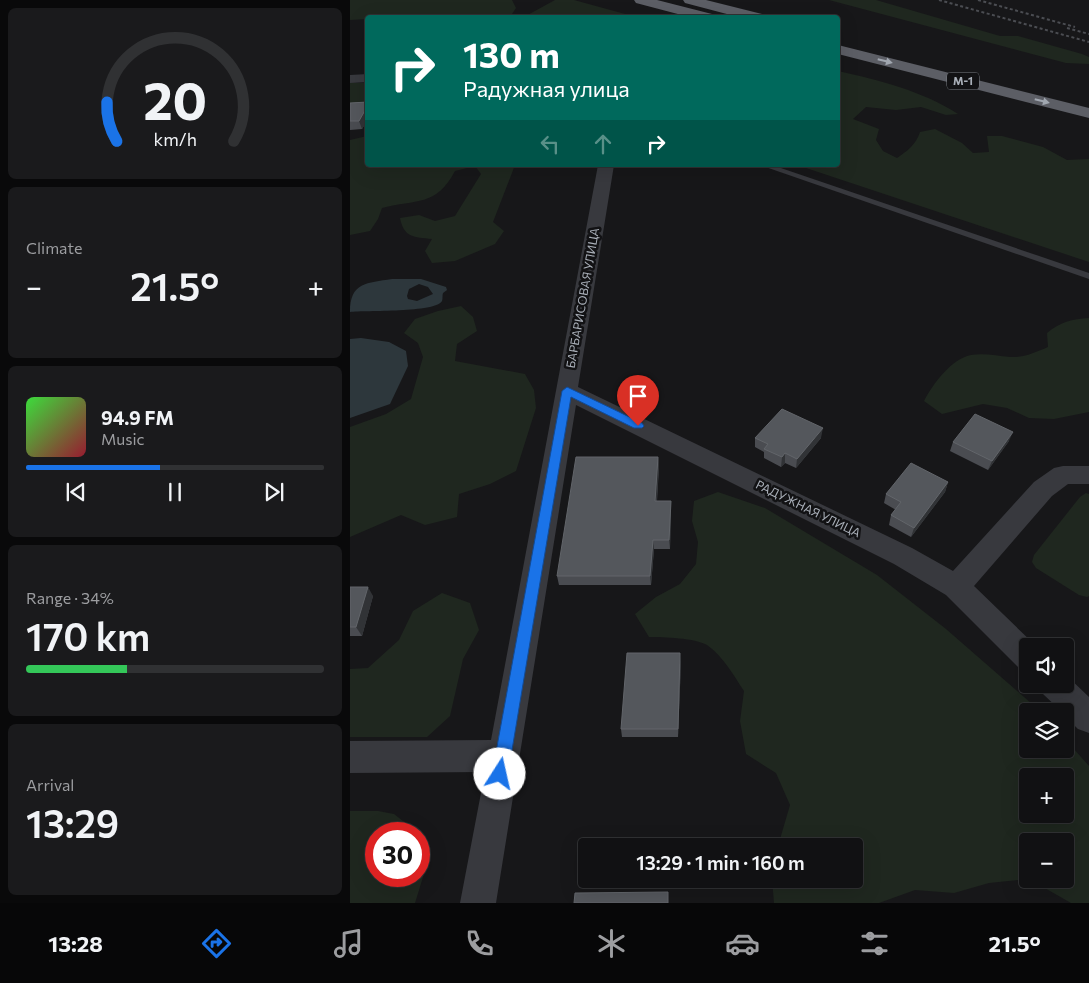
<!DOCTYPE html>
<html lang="en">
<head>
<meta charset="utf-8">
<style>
  body { margin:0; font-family:Commissioner,sans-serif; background:#1a1a1c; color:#f1f3f6; height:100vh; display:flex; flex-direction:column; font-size:19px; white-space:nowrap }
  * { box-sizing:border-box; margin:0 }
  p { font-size:16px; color:#9c9da0 }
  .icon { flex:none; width:28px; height:28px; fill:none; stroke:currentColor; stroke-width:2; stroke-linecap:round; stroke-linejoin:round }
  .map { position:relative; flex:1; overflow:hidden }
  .sheet { display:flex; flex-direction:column; gap:8px; padding:8px; background:#09090a; width:350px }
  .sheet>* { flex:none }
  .banner { position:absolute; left:15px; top:15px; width:475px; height:152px; border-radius:5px; box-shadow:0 5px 20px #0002,0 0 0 1px #303133; background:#00695c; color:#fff; overflow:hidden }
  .controls { position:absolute; left:669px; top:638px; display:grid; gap:10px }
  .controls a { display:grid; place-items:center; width:55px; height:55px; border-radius:5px; background:#111113; box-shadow:0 5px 20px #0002,0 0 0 1px #303133; font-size:25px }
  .speed { position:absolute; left:15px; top:822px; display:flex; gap:10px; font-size:25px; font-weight:700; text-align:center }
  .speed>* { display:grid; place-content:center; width:65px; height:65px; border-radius:50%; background:#111113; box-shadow:0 5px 20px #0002,0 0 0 1px #303133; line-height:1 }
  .speed .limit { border:8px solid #d22; background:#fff; color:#111 }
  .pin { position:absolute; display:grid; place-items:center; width:42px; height:42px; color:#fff; margin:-51px -21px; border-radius:50% 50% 50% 0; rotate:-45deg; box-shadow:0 0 5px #0007 }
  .pin .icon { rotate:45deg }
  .me { position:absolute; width:55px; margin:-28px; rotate:10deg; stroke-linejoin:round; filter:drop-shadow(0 0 4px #0008) }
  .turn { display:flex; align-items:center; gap:18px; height:105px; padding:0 15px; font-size:22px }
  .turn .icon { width:65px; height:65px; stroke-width:2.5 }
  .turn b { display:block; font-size:35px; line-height:42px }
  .lanes { display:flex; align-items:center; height:48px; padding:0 15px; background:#0003; justify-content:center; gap:25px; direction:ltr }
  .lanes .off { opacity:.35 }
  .big { font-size:38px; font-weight:600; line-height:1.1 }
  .sheet .tile { flex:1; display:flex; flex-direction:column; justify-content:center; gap:8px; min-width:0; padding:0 18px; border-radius:8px; background:#1a1a1c }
  .sheet .dial { align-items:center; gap:0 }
  .dial svg { height:130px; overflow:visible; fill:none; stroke:#303133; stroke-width:7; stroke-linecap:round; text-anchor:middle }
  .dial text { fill:#f1f3f6; stroke:none }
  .song { display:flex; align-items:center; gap:15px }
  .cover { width:60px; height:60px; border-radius:8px; background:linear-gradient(135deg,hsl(120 70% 55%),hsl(350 70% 35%)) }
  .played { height:5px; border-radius:2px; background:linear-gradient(90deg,#1a73e8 45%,#303133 45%) }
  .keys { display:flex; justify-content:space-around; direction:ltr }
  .heat { display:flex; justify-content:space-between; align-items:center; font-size:28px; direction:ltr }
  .charge { height:8px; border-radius:4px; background:linear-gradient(90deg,#34c759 34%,#303133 0) }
  .trip { position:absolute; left:228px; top:838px; width:285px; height:50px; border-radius:5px; background:#111113; box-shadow:0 5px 20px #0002,0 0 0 1px #303133; font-weight:600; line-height:50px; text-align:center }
  .dock { display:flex; height:80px; justify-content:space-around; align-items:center; background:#070708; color:#9c9da0 }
  .dock .icon { width:35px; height:35px }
  .dock .selected { color:#1a73e8 }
  .dock b { font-size:22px; color:#f1f3f6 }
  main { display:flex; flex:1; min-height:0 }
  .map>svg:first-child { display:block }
</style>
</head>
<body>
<main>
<section class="sheet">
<div class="tile dial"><svg viewBox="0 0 100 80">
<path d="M14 69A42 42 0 1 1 86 69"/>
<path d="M14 69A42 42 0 0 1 8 45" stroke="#1a73e8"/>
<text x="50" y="56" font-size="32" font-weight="700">20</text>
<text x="50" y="72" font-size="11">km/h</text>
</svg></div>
<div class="tile"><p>Climate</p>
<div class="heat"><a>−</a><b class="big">21.5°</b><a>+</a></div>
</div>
<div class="tile">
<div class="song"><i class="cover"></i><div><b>94.9 FM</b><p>Music</p></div></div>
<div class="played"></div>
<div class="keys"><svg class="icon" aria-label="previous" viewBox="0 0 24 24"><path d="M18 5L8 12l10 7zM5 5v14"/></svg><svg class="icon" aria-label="pause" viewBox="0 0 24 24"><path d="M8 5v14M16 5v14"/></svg><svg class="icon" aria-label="next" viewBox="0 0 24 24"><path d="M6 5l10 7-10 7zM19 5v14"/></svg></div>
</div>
<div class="tile"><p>Range · 34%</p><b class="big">170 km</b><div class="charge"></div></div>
<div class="tile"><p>Arrival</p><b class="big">13:29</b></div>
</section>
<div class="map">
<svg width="739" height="903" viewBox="0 0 739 903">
  <rect width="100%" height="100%" fill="#171719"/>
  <g fill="#1f271f" fill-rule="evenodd">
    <path d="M0,0H162L166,8L160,17L18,18L17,19L0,20Z"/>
    <path d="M205,0H224L286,17H174Z"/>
    <path d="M479,0H526L650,36H668L732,54L739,57V64L716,63Z"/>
    <path d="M488,71C528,80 573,91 608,114L596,115L571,107L546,110L516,107L503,119L529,129L526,140L533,151L547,158C557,151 566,145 570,132L585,129L612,143L623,153L639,152L637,136H652L693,147L717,160L739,159V262L447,165H488Z"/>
    <rect x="0" y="83" width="17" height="20"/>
    <path d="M17,136L18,165H165L143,222L154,231L145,244L105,261L82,263L75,251L82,239C64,237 54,238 50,218L69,215L85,221L105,216L131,174L125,166L105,171C86,207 66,199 32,208L28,219L20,231L0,235V140Z"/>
    <path d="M111,306L123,317L127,331L107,344L105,361L175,374L184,390L186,408L166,471L140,484L109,494L107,517L75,525L51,515L0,537V427L36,414L61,399L73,357L68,343L54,333L65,319L88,311Z"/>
    <path d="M739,318V412L704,419L679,418L657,408L633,404L592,414L574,401C583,384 601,359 621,355C635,353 647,356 660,357C674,358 686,352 698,347L697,333C710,322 722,319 739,318Z"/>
    <path d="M368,492L415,508L527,575L596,629L690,711H678V749H715V739L739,766V903H721L679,879H715V841H678L677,879L639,883L604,893L565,890L529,903H424L422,879H504V846H428L440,805L426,773L396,754L390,721L394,691C384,676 373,656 357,645C345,638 314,637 299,637L285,614L306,597L330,584L346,564L348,542L342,521L344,501ZM678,776H715V814H678Z"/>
    <path d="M736,493L739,494V596L737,597L729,595L686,568L682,562L684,555L730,497Z"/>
    <path d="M92,593L120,603L129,630L113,659L100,716L77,737H0V669L18,668L49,640L63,611Z"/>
    <path d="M0,811H28L44,814L68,833L26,834V876H69V837L77,864L65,903H0Z"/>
  </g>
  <g fill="#2d373c" fill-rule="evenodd">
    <path d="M42,279H71L96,287L97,290L93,293C92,296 93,298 92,301C86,313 15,310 0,312C0,282 17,283 42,279ZM69,284L78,287L83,294L67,301L58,299L57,296L59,289Z"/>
    <path d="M11,338L39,342L56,351L58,366L40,404L0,418V339Z"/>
  </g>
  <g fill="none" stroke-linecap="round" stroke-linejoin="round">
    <path fill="#38393e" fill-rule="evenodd" d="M410,165H422L739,273V279Z"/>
    <g fill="#38393e" fill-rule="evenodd">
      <path d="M18,74V82L0,83V75Z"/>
      <path d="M248,165H264L228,387L562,548L603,571L684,482L704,468L713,466H739V484H718L702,496L624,586L686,646H678V671L668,667L596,595L544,564L226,405L146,903H110L135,772L0,773V741L141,740Z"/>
      <path d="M715,674L739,697V733L728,729L715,716V711H711L693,694L689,684H715Z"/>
    </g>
    <g fill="#5c5e65" fill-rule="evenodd">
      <path d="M284,0H307L362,14L364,17L343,18L286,3Z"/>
      <path d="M333,0H356L416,15L418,18H392L335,3Z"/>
      <path d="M488,45L739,108V118L488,54Z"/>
    </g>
    <g stroke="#4b4d52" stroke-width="2" stroke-dasharray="3 2.5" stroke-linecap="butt">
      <path d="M589,0L739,42"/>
      <path d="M628,0L725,27"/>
      <path d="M717,28L739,34"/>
    </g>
  </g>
  <g fill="#4a4c51">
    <path d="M18,102V119L12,129L0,130V103Z"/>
    <path d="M405,438H471L446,468L435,463L431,467L414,458V452L405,447Z"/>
    <path d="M659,441L638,470L600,451L603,442Z"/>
    <path d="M308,457L309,467L307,501H321V510L320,549H304L301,585H209L207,576Z"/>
    <path d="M598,482L595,492L561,537L539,525L541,515L546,510L534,503L536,494Z"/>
    <path d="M0,587L23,596L12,636H0Z"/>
    <path d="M331,662L328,737H272L271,729Z"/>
  </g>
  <g fill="#313336">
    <path d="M18,105V119L12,129L9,121Z"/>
    <path d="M473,428L471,438L446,468L447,459Z"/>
    <path d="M663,432L659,441L638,470L642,461Z"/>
    <path d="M435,453V463L431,467L432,457Z"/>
    <path d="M308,457L309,467L306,510L305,501Z"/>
    <path d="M598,482L595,492L561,537L564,528Z"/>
    <path d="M321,501V510L320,549L319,540Z"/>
    <path d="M303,540L304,549L301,585L300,576Z"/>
    <path d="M18,587L23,596L12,636L6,627Z"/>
    <path d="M330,653L331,662L328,737V729Z"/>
  </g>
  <g fill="#54575c" stroke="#62656a">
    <path d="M18,102V105L9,121H0V103Z"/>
    <path d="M432,409L473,428L447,459L435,453L432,457L414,449L418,444L405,438Z"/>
    <path d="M625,414L663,432L642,461L603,442Z"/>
    <path d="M226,457H308L305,501H321L319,540H303L300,576H207Z"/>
    <path d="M561,463L598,482L564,528L541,515L551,502L536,494Z"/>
    <path d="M0,587H18L6,627H0Z"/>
    <path d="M277,653H330L328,729H271Z"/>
    <path d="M318,892V903H224L225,893Z"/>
  </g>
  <defs><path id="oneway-solid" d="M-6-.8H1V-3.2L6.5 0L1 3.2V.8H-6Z" transform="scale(1.25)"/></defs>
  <g fill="#a1a7b0">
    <use href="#oneway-solid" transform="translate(535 61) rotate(14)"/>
    <use href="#oneway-solid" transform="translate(692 101) rotate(14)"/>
  </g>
  <path fill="#1a73e8" stroke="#114b97" d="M217,387L292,423L294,426L292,428H284L221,397L158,774L156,779L150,782L145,779L142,774L212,391Z"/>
  <g text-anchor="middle" stroke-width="5" stroke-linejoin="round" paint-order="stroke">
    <rect fill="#121214" stroke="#7c8087" stroke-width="1" x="597" y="72.5" width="32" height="17" rx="4"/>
    <g font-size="11" font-weight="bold" fill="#a9afb8">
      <text x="613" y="85">М-1</text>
    </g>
    <g font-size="12" fill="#a9afb8" stroke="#121214">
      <text transform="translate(233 298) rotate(-80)" y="4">БАРБАРИСОВАЯ УЛИЦА</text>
      <text transform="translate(458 509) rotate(26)" y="4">РАДУЖНАЯ УЛИЦА</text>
    </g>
  </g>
</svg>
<div class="controls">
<a><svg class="icon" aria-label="sound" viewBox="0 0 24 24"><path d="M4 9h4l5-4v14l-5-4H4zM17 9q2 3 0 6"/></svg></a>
<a><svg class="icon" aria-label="layers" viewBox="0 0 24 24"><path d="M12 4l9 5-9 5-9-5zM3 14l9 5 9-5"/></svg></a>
<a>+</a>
<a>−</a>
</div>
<div class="speed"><div class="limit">30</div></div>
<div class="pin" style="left:288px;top:426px;background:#d93025"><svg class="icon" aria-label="arrive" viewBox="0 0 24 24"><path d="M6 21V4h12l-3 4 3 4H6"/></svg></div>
<svg class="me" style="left:150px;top:774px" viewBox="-20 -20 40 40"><circle r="19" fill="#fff"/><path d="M0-13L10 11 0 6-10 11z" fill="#1a73e8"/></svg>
<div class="trip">13:29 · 1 min · 160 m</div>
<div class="banner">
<div class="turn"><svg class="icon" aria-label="right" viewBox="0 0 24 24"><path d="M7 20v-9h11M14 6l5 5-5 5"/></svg><div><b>130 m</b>Радужная улица</div></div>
<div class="lanes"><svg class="icon off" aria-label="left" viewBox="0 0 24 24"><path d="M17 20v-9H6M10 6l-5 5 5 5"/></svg><svg class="icon off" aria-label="ahead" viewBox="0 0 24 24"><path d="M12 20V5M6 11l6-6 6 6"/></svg><svg class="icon" aria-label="right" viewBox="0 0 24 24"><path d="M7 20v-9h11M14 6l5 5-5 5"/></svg></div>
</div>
</div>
</main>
<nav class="dock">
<b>13:28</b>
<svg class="icon selected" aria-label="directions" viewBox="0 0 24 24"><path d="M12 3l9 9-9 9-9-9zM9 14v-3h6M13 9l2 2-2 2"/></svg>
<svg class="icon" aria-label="music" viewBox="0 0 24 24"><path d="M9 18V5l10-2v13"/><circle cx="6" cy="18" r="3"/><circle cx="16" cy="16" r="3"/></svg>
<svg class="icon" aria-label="phone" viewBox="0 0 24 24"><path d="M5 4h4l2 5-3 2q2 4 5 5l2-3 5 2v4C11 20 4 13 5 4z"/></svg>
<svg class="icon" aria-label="climate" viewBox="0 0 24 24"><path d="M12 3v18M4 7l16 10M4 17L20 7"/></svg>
<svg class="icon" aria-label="car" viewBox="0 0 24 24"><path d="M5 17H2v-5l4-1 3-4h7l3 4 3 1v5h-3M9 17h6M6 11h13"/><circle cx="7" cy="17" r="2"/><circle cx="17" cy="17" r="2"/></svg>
<svg class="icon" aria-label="filters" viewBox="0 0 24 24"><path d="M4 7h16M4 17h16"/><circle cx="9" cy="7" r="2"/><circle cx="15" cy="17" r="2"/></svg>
<b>21.5°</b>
</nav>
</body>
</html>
